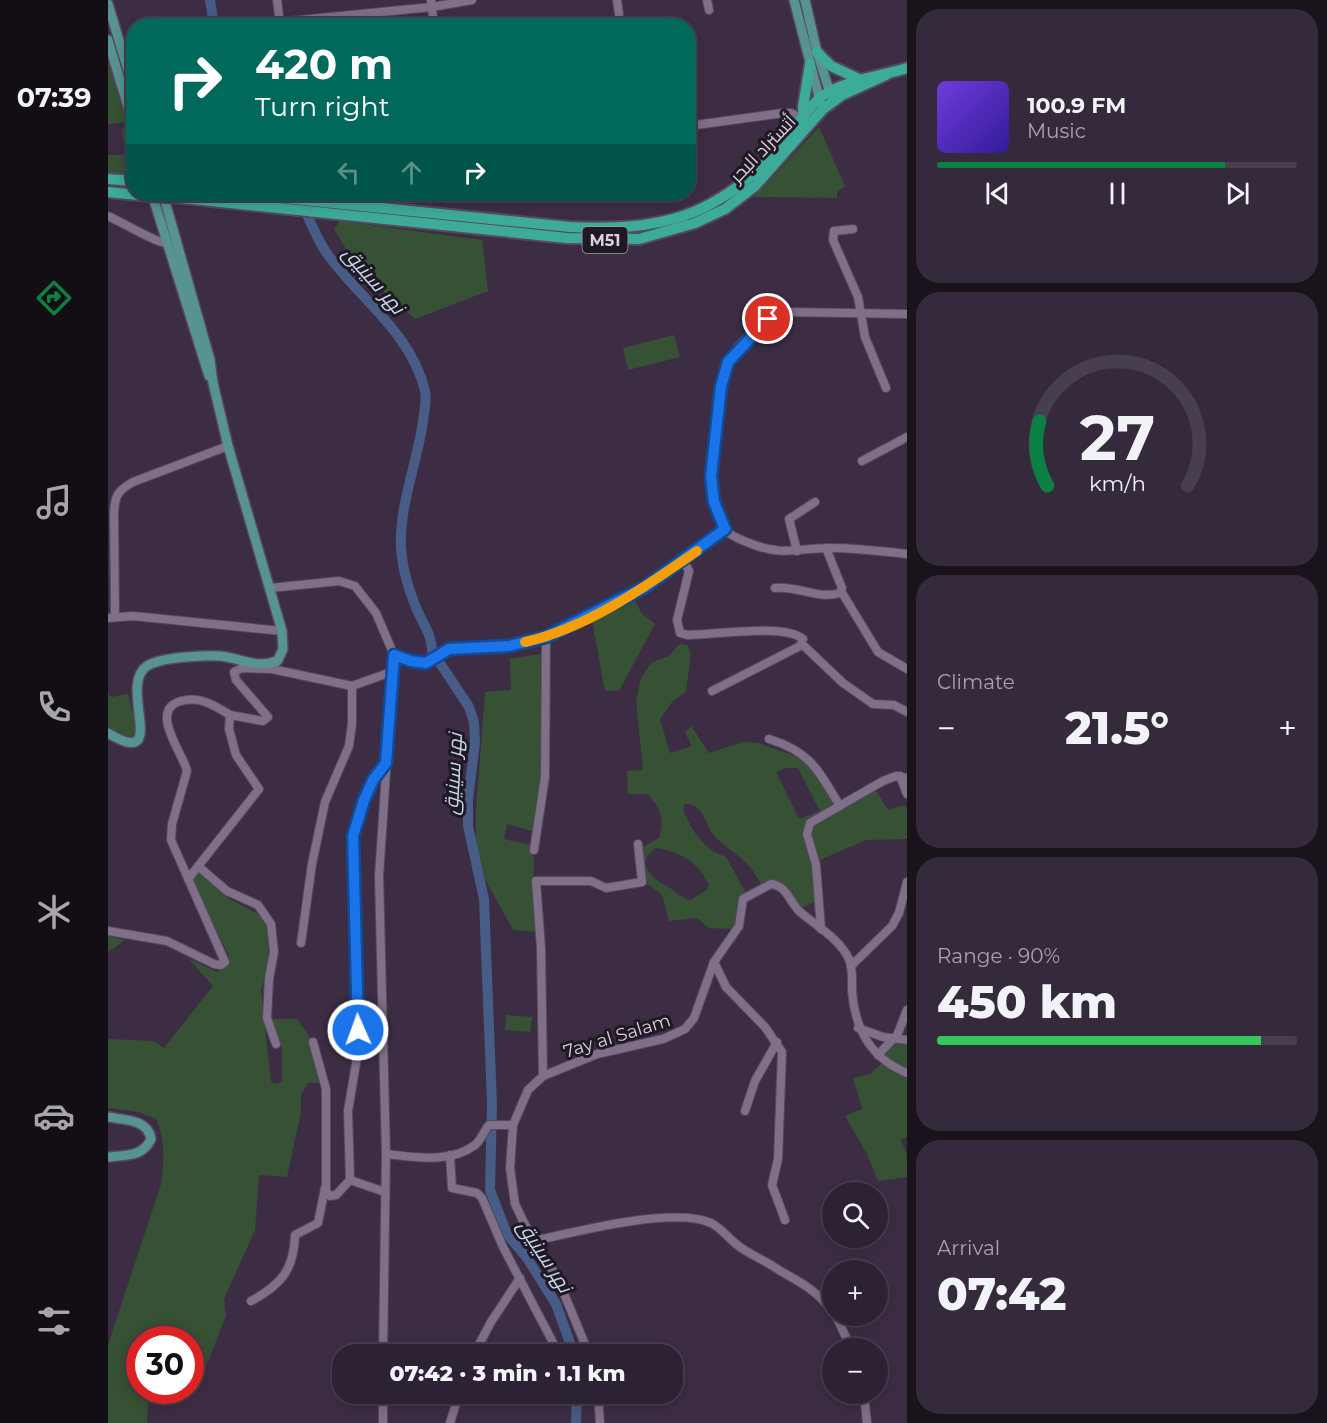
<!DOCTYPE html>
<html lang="en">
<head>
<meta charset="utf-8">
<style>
  body { margin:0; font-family:Montserrat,Cairo,sans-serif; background:#352a3b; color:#f1f3f6; height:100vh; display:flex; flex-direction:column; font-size:22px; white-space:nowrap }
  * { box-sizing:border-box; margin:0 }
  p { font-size:20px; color:#a7a4ac }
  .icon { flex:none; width:33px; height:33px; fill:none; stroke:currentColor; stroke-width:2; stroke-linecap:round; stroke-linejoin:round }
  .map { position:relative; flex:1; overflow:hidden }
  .panel { display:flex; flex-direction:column; gap:9px; padding:9px; background:#19131c; width:420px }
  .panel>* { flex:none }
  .banner { position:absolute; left:18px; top:18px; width:570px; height:183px; border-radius:24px; box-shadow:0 3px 15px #0003,0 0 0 2px #483f4e; background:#00695c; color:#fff; overflow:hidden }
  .controls { position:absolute; left:714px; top:1182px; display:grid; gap:12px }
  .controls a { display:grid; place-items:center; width:66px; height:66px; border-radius:50%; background:#2d2233; box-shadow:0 3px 15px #0003,0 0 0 2px #483f4e; font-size:30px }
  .speed { position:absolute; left:18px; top:1326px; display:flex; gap:12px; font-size:30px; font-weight:700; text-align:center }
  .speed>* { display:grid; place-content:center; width:78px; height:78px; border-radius:50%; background:#2d2233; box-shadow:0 3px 15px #0003,0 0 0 2px #483f4e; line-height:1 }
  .speed .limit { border:9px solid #d22; background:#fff; color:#111 }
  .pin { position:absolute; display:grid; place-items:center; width:51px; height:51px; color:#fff; margin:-26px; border:3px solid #fff; border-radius:50%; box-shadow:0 2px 6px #0007 }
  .me { position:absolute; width:66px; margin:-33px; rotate:358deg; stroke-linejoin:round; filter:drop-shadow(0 0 4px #0008) }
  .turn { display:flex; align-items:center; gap:21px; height:126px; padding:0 30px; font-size:27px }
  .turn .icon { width:78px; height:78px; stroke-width:2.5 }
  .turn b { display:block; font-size:42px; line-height:51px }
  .lanes { display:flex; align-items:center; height:57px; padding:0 30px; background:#0003; justify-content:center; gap:30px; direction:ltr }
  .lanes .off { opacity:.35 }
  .big { font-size:45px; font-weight:800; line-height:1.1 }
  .panel .tile { flex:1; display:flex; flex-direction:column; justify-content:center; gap:9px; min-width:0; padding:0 21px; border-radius:24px; background:#352a3b }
  .panel .dial { align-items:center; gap:0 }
  .dial svg { height:156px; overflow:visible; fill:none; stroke:#483f4e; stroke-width:7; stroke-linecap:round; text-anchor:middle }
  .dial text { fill:#f1f3f6; stroke:none }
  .song { display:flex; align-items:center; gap:18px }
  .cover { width:72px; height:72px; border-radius:9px; background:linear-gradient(135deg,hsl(260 70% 55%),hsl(250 70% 35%)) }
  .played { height:6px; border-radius:3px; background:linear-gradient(90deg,#0b8043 80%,#483f4e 80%) }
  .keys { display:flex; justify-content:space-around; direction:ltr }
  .heat { display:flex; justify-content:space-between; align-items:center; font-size:33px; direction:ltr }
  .charge { height:9px; border-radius:4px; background:linear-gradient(90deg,#34c759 90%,#483f4e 0) }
  .trip { position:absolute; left:224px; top:1344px; width:351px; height:60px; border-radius:24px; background:#2d2233; box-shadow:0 3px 15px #0003,0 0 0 2px #483f4e; font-weight:800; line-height:60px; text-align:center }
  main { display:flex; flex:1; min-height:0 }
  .menu { display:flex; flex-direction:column; width:108px; justify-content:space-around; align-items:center; background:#120e14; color:#a7a4ac }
  .menu .icon { width:42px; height:42px }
  .menu .selected { color:#0b8043 }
  .menu b { font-size:27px; color:#f1f3f6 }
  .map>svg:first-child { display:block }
</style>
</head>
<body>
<main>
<nav class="menu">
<b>07:39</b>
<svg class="icon selected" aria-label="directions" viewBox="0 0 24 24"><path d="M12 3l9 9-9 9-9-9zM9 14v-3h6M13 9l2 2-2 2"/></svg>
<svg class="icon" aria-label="music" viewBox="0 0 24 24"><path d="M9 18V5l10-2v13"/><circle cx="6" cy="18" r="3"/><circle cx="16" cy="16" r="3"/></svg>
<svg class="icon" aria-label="phone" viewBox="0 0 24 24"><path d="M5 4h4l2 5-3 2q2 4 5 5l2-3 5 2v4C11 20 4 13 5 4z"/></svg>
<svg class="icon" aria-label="climate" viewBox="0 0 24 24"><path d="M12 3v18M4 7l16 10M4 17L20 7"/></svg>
<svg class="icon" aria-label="car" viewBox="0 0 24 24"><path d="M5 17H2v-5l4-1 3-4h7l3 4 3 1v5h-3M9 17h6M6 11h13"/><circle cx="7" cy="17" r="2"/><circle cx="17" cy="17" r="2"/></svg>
<svg class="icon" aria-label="filters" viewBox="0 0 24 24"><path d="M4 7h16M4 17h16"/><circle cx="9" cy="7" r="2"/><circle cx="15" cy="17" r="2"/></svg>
</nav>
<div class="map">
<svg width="799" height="1423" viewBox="0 0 799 1423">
  <rect width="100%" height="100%" fill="#3c2d44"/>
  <g fill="#375134" fill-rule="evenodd">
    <path d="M0,51L21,122L0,124Z"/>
    <path d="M711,127L737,186L729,192V198L646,197Z"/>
    <path d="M13,128L22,131L25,138V174H19V177L0,175V155H18Z"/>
    <path d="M232,221L374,240L380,291L307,319L250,269L226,229Z"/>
    <path d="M566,335L572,357L520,370L515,348Z"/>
    <path d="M527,601L534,614L547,624L511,691H497L484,621Z"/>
    <path d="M571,644L579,645L583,654L578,691L564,702L552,719L562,753L584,746L577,733L583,726L601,753L635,742L650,743L693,758L708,774L729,810L767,789L780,810L796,805L799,808V839L758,840L705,863L707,902L691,909L679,888L667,881L633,898L631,903L635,924L626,945L624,929L601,928L589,918L561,921L554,895L539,883L533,848L551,838C557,818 553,810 540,794H520L519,771L535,770L528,700L533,678L543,663L561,656ZM678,768H690L712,811L691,819L668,772ZM577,804C597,804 597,826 607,837C626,856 638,855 653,884L638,893L618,857C595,849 583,830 575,809ZM548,848C571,851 592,863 601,885L599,890L582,900C570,897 567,890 557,885C542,877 527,862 548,848Z"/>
    <path d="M436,653L435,772L427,832L399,824L396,839L423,845L426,860L425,899L429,932L405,930L377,879L368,842V810L377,692L403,690L402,659Z"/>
    <path d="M0,693L3,697L20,694L29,728L26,738L20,739L0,730Z"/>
    <path d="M92,872L120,898L152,915L159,928L161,964L153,990L163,1081L166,1084L174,1082V1051L164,1019H189L201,1036L211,1083H200L193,1094V1112L179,1177L151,1175L147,1230L116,1299L118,1316L97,1369L83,1367L82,1340H32V1390L45,1391L40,1404L39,1423H0V1345L53,1184C56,1162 58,1140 48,1119L30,1112L0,1108V1039L46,1041L56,1048L105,986L81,959L109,972L119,966L121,956L83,880Z"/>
    <path d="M0,936L17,940L0,952Z"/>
    <path d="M398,1015L424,1017L422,1032L397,1030Z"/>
    <path d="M793,1042L799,1043V1071L774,1055L786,1043Z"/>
    <path d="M774,1063L799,1076V1137L793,1140L799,1155V1177L770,1181L759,1154L737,1116L754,1109L745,1078L762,1074Z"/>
  </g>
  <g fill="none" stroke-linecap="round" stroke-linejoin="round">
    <g stroke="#475c86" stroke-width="10">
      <path d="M102,0L106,26"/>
      <path d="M190,194C199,213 207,237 220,255C252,299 304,334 317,391C319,401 316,412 315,422C309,463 291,506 293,548C294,567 300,587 307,605C313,621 324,634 324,651L361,707L366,722L367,743L360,799V826L376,899L384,1104L382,1190L399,1234L419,1258L448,1304L466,1354"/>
      <path d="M468,1423L469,1394"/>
    </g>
    <g stroke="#56495d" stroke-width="10">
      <g id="minor">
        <path d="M169,0L172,24"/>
        <path d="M323,0L326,26"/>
        <path d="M509,0L511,14"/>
        <path d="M599,0L601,10"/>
        <path d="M172,22L324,7L364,0"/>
        <path d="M580,126L675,113H683L695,119"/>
        <path d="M0,216C12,221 50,244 59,243"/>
        <path d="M745,229L726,231L725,240L750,297L757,337L778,388"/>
        <path d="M799,314L679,312C659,314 623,349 617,369C606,400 594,511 621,533C627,538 634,540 641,543C676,557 687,548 722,548C748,548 773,551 799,554"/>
        <path d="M754,461L799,437"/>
        <path d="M689,551L681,519L707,502"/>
        <path d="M575,560L581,571L569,620L572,633L580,635C605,635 677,623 695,639L692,646L604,691"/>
        <path d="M162,588L231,581L247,586L268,613L286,655L271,876L278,1154L275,1354"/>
        <path d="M667,588C689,585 709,600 732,593L734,588L718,548"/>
        <path d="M733,591L770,652L799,669"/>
        <path d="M7,617L6,513C7,496 9,491 25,482L120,446"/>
        <path d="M0,618L25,616L174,631"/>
        <path d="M694,644L735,683L765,704L786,705L799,712"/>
        <path d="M286,655L303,661L318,663L341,649L401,646L438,637L538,587L617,529"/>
        <path d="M164,669L244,686L286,671"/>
        <path d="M661,739C703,752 710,770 732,806"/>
        <path d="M792,776L799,794"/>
        <path d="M426,850L437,777L438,637"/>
        <path d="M90,866L119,891L150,905L163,924L166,952L161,979L159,1018L168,1044"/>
        <path d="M80,879L151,789L128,755L121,729L122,715L155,721L160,717L128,680L126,672L134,668L164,669L170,660"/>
        <path d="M713,929L708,865L699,834L702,823L775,781L788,776L799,778"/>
        <path d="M0,931L59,941L106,964L113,965L117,962L63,840L64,824L79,771C75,753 40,710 73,701C92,696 106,705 122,715"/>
        <path d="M193,943L204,864L217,802L241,746L244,724V686"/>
        <path d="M606,962L618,987L657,1027L674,1052L670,1159L664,1185L677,1220"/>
        <path d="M743,966L784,926L791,913L799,882"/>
        <path d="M750,1028L775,1037L799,1040"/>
        <path d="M788,1038L799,1010"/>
        <path d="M205,1042L218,1089V1191L222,1196L228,1195L242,1180L277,1192"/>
        <path d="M770,1055L785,1039"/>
        <path d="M435,1076L433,948L428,881H483L498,888L534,882L530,844"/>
        <path d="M637,1111L647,1081L669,1042"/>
        <path d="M278,1154C306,1157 342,1164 367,1145C373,1140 376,1131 381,1125H405"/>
        <path d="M342,1155L344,1188L369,1193L374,1198L395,1247L451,1354"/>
        <path d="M242,1180L240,1111L251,1046L245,836L256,800L265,780L277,764"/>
        <path d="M426,1241C467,1232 565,1206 603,1223C615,1229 623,1242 635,1249C644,1255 653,1259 663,1265C689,1282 704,1285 724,1311"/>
        <path d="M143,1301C173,1285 186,1270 187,1235L210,1223L217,1188"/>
        <path d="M728,1316L743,1348"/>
        <path d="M366,1354L383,1322L412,1278"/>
        <path d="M481,1354L450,1279L421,1233L407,1204L402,1168L405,1125L420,1090L435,1076L489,1054L555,1039L577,1029L586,1018L606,962L631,926L635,899L663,884C679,886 681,901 691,911C707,925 732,939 741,959C745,969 744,981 744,991C747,1029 762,1058 799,1073"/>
        <path d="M275,1394V1423"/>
        <path d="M490,1394L492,1423"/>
        <path d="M756,1394L759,1423"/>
        <path d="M342,1423L351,1394"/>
      </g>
    </g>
    <g stroke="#56495d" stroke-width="12">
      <g id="major">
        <path d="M686,0L713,105"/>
        <path d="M697,0L709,52L724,99"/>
        <path d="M0,4L26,90"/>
        <path d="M0,40L26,127"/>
        <path d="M44,194L101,376"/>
        <path d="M0,733C63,771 9,685 39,666C53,657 95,655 112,656C132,658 151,670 170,660L175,649L174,631L120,446L105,383L102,360L55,194"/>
        <path d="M0,1117C16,1120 40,1119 43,1139C35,1157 18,1155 0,1157"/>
      </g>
    </g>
    <g stroke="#56495d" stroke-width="14">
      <g id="highway">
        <path d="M709,52L723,66L753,80"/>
        <path d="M696,117L695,107L702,64"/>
        <path d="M0,179L26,181"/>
        <path d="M0,192L30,195"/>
        <path d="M137,194L462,227C552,231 607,218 670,150C684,134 702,101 721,92C745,79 773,76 799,68"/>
        <path d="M74,198L459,238L531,239L587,223L617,209L647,186L715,109L734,95L778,75"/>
      </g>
    </g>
    <use href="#minor" stroke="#7f6f89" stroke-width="8"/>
    <use href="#major" stroke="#579393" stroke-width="9"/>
    <use href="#highway" stroke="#3dab99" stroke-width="10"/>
    <g stroke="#56495d" stroke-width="14" stroke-linecap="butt">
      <path id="highway-bridge" d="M30,195L74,198"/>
    </g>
    <use href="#highway-bridge" stroke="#3dab99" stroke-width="10"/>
  </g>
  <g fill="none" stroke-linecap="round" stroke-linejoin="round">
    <g stroke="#114b97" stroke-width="15">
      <path id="route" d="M250,1030L245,836L256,800L265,780L278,763L286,655L303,661L318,663L341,649L401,646L438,637L537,587L617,529L606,502L603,477L613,386L620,362L660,319"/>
    </g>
    <use href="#route" stroke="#1a73e8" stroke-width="10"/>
    <path stroke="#f59e0b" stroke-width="10" d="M417,642C479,628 537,587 589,551"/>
  </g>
  <g text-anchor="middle" stroke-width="6" stroke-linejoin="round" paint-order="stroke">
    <rect fill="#1f1923" stroke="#a199a7" stroke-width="1.5" x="474.5" y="227" width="45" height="26" rx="4.5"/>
    <g font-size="16" font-weight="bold" fill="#d9d0df">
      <text x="497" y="246">M51</text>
    </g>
    <g font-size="18" fill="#d9d0df" stroke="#1f1923">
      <text transform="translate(655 149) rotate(-46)" y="6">أتستراد البحر</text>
      <text transform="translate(509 1036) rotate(-17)" y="6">7ay al Salam</text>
    </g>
    <g font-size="20" font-style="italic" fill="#c8d7f2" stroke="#1f1923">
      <text transform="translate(266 280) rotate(49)" y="7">نهر سينيق</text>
      <text transform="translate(345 774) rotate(-87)" y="7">نهر سينيق</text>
      <text transform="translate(437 1256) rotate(57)" y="7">نهر سينيق</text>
    </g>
  </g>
</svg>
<div class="controls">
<a><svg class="icon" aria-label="search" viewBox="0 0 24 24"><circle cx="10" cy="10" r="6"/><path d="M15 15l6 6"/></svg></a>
<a>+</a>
<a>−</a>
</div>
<div class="speed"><div class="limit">30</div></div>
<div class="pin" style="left:660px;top:319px;background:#d93025"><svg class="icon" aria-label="arrive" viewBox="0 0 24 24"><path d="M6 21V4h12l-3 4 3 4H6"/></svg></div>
<svg class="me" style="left:250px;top:1030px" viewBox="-20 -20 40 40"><circle r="17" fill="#1a73e8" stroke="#fff" stroke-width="3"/><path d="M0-11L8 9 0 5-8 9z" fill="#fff"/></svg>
<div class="trip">07:42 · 3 min · 1.1 km</div>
<div class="banner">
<div class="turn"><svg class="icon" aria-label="right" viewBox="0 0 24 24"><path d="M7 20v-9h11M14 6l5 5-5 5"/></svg><div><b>420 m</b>Turn right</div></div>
<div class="lanes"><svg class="icon off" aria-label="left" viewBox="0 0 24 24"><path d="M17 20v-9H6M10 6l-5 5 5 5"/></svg><svg class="icon off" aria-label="ahead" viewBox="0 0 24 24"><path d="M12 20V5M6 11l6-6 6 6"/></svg><svg class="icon" aria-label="right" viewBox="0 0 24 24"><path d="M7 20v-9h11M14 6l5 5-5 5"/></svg></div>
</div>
</div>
<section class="panel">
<div class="tile">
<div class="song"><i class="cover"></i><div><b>100.9 FM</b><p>Music</p></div></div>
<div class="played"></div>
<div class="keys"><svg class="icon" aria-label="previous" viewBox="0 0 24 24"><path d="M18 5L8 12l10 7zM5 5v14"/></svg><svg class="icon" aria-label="pause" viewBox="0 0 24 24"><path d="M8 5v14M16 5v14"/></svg><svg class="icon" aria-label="next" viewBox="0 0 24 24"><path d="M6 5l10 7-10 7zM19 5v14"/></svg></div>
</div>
<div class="tile dial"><svg viewBox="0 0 100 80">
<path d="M14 69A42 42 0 1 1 86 69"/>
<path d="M14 69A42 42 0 0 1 10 36" stroke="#0b8043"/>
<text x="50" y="56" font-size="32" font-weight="700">27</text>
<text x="50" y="72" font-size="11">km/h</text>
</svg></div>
<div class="tile"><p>Climate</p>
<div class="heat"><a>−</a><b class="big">21.5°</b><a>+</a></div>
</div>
<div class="tile"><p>Range · 90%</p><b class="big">450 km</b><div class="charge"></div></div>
<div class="tile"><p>Arrival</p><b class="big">07:42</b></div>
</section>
</main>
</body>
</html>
